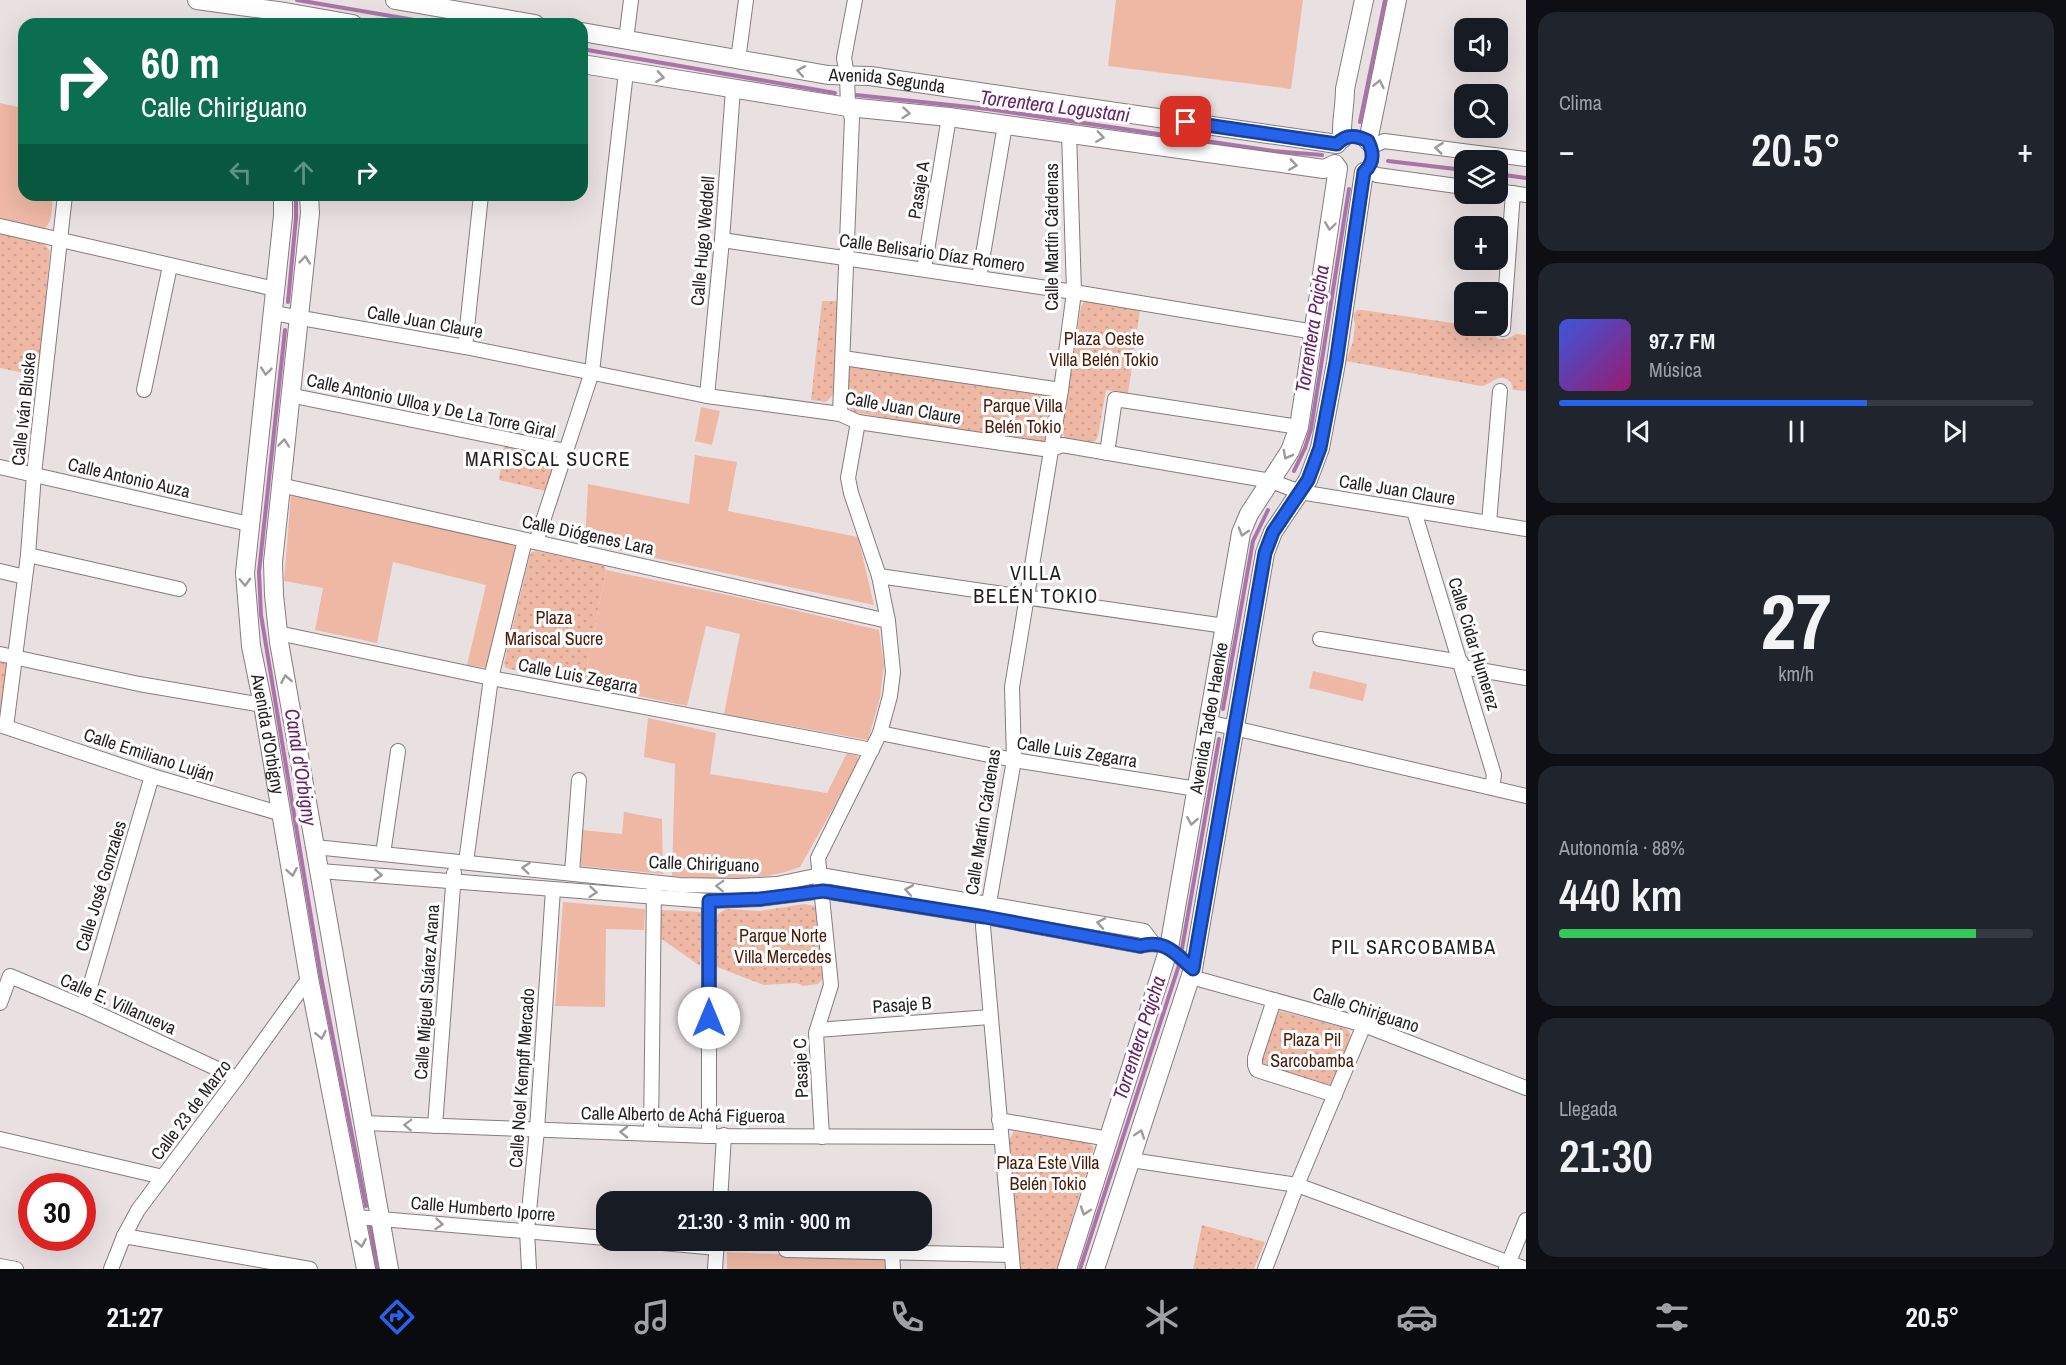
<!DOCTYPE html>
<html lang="es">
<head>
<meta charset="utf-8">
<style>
  body { margin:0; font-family:"Archivo Narrow",sans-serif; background:#20242c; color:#f1f3f6; height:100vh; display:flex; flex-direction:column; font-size:22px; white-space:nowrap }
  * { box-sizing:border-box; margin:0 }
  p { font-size:20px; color:#9ea1a6 }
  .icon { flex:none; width:33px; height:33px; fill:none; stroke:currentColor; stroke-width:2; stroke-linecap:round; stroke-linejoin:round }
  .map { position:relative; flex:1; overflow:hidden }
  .side { display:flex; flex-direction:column; gap:12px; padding:12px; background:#0d0f14; width:540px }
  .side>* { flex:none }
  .hud { position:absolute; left:18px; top:18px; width:570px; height:183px; border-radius:18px; box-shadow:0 6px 24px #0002; background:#0b6e4f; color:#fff; overflow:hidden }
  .controls { position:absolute; left:1454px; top:18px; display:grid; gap:12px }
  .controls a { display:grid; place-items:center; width:54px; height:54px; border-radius:12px; background:#171b24; box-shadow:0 6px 24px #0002; font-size:30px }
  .speed { position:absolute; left:18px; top:1173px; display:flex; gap:12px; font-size:30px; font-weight:700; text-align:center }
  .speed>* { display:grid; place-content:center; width:78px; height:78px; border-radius:50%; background:#171b24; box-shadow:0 6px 24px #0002; line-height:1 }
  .speed .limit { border:9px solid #d22; background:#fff; color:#111 }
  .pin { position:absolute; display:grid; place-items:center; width:51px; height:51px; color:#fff; margin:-26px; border-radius:12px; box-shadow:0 3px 9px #0006 }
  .me { position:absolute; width:66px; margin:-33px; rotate:0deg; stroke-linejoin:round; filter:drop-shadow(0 0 4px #0008) }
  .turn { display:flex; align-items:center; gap:21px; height:126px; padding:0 24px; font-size:27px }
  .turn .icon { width:78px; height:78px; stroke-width:2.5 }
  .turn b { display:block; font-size:42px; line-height:51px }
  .lanes { display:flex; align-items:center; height:57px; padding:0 24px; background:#0003; justify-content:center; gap:30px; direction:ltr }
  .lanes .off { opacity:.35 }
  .big { font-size:45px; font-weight:600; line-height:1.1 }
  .side .tile { flex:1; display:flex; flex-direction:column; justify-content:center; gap:9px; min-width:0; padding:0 21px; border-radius:18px; background:#20242c }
  .side .dial { align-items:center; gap:0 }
  .dial b { font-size:78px; line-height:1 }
  .song { display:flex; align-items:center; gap:18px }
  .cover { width:72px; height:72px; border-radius:9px; background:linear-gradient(135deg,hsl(230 70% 55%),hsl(320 70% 35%)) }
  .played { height:6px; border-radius:3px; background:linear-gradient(90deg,#2563eb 65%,#363941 65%) }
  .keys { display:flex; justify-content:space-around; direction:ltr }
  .heat { display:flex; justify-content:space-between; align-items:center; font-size:33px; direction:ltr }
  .charge { height:9px; border-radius:4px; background:linear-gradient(90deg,#34c759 88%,#363941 0) }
  .trip { position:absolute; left:596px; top:1191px; width:336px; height:60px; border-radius:18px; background:#171b24; box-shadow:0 6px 24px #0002; font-weight:600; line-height:60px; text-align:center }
  .menu { display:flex; height:96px; justify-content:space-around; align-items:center; background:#090b0e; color:#9ea1a6 }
  .menu .icon { width:42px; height:42px }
  .menu .on { color:#2563eb }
  .menu b { font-size:27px; color:#f1f3f6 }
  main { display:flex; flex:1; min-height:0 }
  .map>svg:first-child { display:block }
</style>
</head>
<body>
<main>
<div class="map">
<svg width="1526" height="1269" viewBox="0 0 1526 1269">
  <defs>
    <pattern id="park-dots" width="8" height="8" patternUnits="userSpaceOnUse" patternTransform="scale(1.5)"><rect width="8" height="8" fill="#eeb8a5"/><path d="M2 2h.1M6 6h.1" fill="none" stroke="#cc9e8e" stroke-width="1.8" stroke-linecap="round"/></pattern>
  </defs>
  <rect width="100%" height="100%" fill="#e9e0e2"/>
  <g fill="#eeb8a5">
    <path d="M1116,0H1303L1291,89L1108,66Z"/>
    <path d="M0,103L24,108V195H53C51,207 54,224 43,229L0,220Z"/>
    <path d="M701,407L720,411L712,445L695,441Z"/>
    <path d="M695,455L737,462L728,511L858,537L874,605L585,543L588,484L689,504Z"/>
    <path d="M291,495L518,545L488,668L467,665L486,585L393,562L377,643L315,630L323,588L284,581Z"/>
    <path d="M606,570L747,599L879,630L884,665L880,698L868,740L724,714L740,634L706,626L687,706L591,686L585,677Z"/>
    <path d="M1313,671L1367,684L1363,701L1309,688Z"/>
    <path d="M648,718L716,733L710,774L827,793L847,753L858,756V764L800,867C759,883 716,879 672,876L675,764L644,757Z"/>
    <path d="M624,812L662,819L663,874L581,866L582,830L622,834Z"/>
    <path d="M563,902L645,909L644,930L606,929L605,1007L555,1006Z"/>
    <path d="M727,1252L886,1259L887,1269H727Z"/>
  </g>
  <g fill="url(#park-dots)">
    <path d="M0,233L43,242L50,251L39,376L0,368Z"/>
    <path d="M822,301H839L835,393L826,402L811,400Z"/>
    <path d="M1090,301L1140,310L1128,393L1106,390L1098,436L1096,440L1093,442L1065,438L1062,433L1081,306L1085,302Z"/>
    <path d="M1357,310H1362L1488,328L1498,339H1507L1516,334L1526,335V391L1513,390L1511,382C1498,371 1493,385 1481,386L1346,361L1353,342L1355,324L1353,315Z"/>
    <path d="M851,366L1052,395L1054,397L1046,438L1044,443L1039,445L852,412L847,403L848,368Z"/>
    <path d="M504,446L559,457L546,491L499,480Z"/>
    <path d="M536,551L598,564L604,566L606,570L585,677L579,682L509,669L505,667L504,663L530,555L532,552Z"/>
    <path d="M0,658L9,659L0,712Z"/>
    <path d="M804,904L814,906L820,913L824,977L818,984L803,986L797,983L764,985L717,967L715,922L718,914L726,909L760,911Z"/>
    <path d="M659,910L702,912L700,966L659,937Z"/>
    <path d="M1276,1011H1281L1345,1028L1349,1031L1351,1036L1332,1084L1328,1087L1259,1064Z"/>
    <path d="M1014,1131L1089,1143L1094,1148L1057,1269H1019L1009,1147V1140Z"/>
    <path d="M1202,1225L1265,1242L1254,1269H1193Z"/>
  </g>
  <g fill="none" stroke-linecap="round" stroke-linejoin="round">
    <g stroke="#ab73a9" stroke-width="4">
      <path d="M297,0L438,24"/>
      <path d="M265,21V24"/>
      <path d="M582,49L835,93"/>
      <path d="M856,95L988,109L1273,151L1322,155"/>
      <path d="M1360,122L1385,0"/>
      <path d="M1388,161L1464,170"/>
      <path d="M1497,174L1526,178"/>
      <path d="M288,302L296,218V195"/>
      <path d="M285,330L259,572L261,615L321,977L366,1206"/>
      <path d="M1294,471L1305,448L1311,429L1349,189"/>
      <path d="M1223,709L1253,541L1268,510"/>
      <path d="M1181,954L1219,739"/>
      <path d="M370,1226L377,1269"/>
      <path d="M1080,1269L1180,962"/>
    </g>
    <g stroke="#847c7e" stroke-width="16">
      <g id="minor">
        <path d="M626,40L631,0"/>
        <path d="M738,60L746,0"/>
        <path d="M1371,147L1384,141L1526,159"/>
        <path d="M1367,170L1377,175L1464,187"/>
        <path d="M1497,191L1526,195"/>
        <path d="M0,226L275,289"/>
        <path d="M722,240L1074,292L1315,332"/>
        <path d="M924,269L949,117"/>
        <path d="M979,278L1005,125"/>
        <path d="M273,313L465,347L707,396L840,414L858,422L1050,450L1062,445L1271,481L1300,492L1526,529"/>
        <path d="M1503,329L1513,193"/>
        <path d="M465,347L481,195"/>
        <path d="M843,358L1061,390"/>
        <path d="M144,390L170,266"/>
        <path d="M289,395L566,451"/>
        <path d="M707,396L722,240L733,89"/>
        <path d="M840,414L852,118L848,107L847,75L844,58L855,0"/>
        <path d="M1107,453L1115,399L1299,427"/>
        <path d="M0,467L249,524"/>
        <path d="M280,485L888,621"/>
        <path d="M1414,511L1494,775L1492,788"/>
        <path d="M1489,523L1500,391"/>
        <path d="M536,542L592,372L626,72"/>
        <path d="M28,555L179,589"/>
        <path d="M0,571L25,577"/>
        <path d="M879,576L1225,626"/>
        <path d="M278,633L491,678L872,750"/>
        <path d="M1320,639L1461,662"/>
        <path d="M0,654L139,684L263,705"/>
        <path d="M1463,667L1526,678"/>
        <path d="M1208,722L1526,796"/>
        <path d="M0,725L152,776L282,814"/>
        <path d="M6,727L28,555L34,474L65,195"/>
        <path d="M880,733L1014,760L1197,789"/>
        <path d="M315,847L680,885L737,886L777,884L820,875L1144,931L1153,943"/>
        <path d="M383,854L398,751"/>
        <path d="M466,862L491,678L525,540"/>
        <path d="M320,871L709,901L760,899L823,891L985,917L1140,946C1165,939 1175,953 1193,969"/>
        <path d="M572,873L579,780"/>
        <path d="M709,901V1136"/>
        <path d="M1191,977L1364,1025L1526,1088"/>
        <path d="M1274,1000L1255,1058V1065L1257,1070L1335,1095"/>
        <path d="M0,1003L10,976L84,1007L237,1078"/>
        <path d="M84,1007L152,776"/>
        <path d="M817,1030L990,1017"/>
        <path d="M999,1120L1109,1139"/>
        <path d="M364,1123L709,1136L1001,1137"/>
        <path d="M435,1126L454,873"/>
        <path d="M651,1133L654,889"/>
        <path d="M822,1137L816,1033L831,985L818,858L880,733L890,696L893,672L888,621L879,576L851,493L848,478L858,422"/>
        <path d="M0,1139L163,1177"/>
        <path d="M1131,1160L1297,1185L1526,1269"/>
        <path d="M720,1202L724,1135"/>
        <path d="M357,1217L606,1238"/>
        <path d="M124,1236L310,1269"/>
        <path d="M630,1240L717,1248"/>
        <path d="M786,1250L1011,1255"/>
        <path d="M892,1253L893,1269"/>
        <path d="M0,1266L16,1269"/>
        <path d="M111,1269L124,1236L138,1210L237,1078L309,978"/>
        <path d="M529,1269L527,1231L537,1130L553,889"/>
        <path d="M715,1269L717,1240"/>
        <path d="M1013,1269L983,926L989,903L1014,760L1012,687L1061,390L1074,292L1069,132"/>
        <path d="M1265,1269L1297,1185L1364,1025"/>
        <path d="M1506,1269L1526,1220"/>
      </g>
    </g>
    <g stroke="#847c7e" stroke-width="20">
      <g id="major">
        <path d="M197,0L285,12L353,24"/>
        <path d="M395,0L535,24"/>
        <path id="s1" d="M582,32L828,75L870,76L1337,144"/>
        <path d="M582,64L848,107L949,117L1324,169L1335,164"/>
        <path d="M1342,139C1341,122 1345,106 1345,89L1364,0"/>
        <path d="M1368,141L1397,0"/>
        <path id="s2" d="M283,195V216L245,573L251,646L263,705L309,978L366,1269"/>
        <path d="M309,195L310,213L273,562L274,595L279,642L389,1269"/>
        <path id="s3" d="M1067,1269L1169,948L1241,533L1249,514L1290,451L1299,427L1338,168"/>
        <path d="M1095,1269L1193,969L1265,553L1273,532L1308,480L1320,448L1336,363L1364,172"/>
      </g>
    </g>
    <use href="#minor" stroke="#fff" stroke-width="14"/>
    <use href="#major" stroke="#fff" stroke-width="18"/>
  </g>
  <defs><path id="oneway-chevron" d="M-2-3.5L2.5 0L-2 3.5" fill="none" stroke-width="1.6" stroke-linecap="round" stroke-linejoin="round" transform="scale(1.5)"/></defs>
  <g stroke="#9c9a9b">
    <use href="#oneway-chevron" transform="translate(801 71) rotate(-170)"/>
    <use href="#oneway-chevron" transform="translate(660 77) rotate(9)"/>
    <use href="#oneway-chevron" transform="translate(1379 84) rotate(-78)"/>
    <use href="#oneway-chevron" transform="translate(906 113) rotate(5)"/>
    <use href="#oneway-chevron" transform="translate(1100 137) rotate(8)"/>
    <use href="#oneway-chevron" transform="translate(1439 148) rotate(-173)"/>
    <use href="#oneway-chevron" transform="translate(1293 165) rotate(8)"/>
    <use href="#oneway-chevron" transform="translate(1330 226) rotate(98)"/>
    <use href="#oneway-chevron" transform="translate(305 260) rotate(-84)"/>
    <use href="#oneway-chevron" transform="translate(266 371) rotate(96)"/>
    <use href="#oneway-chevron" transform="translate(284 443) rotate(-84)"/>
    <use href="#oneway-chevron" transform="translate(1287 455) rotate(118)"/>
    <use href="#oneway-chevron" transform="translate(1243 532) rotate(107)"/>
    <use href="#oneway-chevron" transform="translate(245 582) rotate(88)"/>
    <use href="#oneway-chevron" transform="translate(286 679) rotate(-100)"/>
    <use href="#oneway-chevron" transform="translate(1192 821) rotate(100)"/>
    <use href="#oneway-chevron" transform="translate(526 868) rotate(-174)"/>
    <use href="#oneway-chevron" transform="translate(292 872) rotate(80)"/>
    <use href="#oneway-chevron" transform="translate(378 875) rotate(4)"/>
    <use href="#oneway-chevron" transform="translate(720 886) rotate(-178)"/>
    <use href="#oneway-chevron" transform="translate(909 890) rotate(-170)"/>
    <use href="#oneway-chevron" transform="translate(593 892) rotate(5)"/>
    <use href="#oneway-chevron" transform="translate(1101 923) rotate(-170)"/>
    <use href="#oneway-chevron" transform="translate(321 1035) rotate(79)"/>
    <use href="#oneway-chevron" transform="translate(408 1125) rotate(-178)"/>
    <use href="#oneway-chevron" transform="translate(624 1132) rotate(-179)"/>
    <use href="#oneway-chevron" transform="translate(1140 1134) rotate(-72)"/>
    <use href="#oneway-chevron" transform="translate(1085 1211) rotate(108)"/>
    <use href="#oneway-chevron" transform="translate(439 1224) rotate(5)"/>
    <use href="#oneway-chevron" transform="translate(361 1243) rotate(80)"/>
  </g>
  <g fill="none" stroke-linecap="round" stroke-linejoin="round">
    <g stroke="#184099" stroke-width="15">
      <path id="route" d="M709,1018V901L760,899L823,891L985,917L1140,946C1165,939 1175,953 1193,969L1265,553L1273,532L1308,480L1320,448L1336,363L1364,172C1374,163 1374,153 1368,141C1356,135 1346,134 1337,144L1186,122"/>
    </g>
    <use href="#route" stroke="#2563eb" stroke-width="10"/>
  </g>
  <g text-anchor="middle" stroke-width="6" stroke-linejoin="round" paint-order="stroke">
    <g font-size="18" fill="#221f20" stroke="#fff">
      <text dy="6" stroke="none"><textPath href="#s1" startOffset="309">Avenida Segunda</textPath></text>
      <text transform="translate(919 190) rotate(-81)" y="6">Pasaje A</text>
      <text transform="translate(1052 237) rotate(-90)" y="6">Calle Martín Cárdenas</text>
      <text transform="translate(703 241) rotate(-85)" y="6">Calle Hugo Weddell</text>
      <text transform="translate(932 253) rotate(8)" y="6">Calle Belisario Díaz Romero</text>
      <text transform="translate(425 322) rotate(10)" y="6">Calle Juan Claure</text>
      <text transform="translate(431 406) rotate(12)" y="6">Calle Antonio Ulloa y De La Torre Giral</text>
      <text transform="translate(903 408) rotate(10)" y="6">Calle Juan Claure</text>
      <text transform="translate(24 409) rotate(-84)" y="6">Calle Iván Bluske</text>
      <text transform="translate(129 478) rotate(13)" y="6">Calle Antonio Auza</text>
      <text transform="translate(1397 490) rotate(9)" y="6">Calle Juan Claure</text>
      <text transform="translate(588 535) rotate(12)" y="6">Calle Diógenes Lara</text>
      <text transform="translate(1474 644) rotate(73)" y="6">Calle Cidar Humerez</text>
      <text transform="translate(578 676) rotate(11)" y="6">Calle Luis Zegarra</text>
      <text dy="6" stroke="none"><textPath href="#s3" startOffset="570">Avenida Tadeo Haenke</textPath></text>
      <text dy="6" stroke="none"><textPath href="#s2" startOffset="543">Avenida d'Orbigny</textPath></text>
      <text transform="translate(1077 752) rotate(9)" y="6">Calle Luis Zegarra</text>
      <text transform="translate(149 755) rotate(18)" y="6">Calle Emiliano Luján</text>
      <text transform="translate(983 822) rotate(-81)" y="6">Calle Martín Cárdenas</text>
      <text transform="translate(704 864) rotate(2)" y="6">Calle Chiriguano</text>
      <text transform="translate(101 886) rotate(-73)" y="6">Calle José Gonzales</text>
      <text transform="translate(427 992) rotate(-86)" y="6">Calle Miguel Suárez Arana</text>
      <text transform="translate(118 1004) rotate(24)" y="6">Calle E. Villanueva</text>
      <text transform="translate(902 1005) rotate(-4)" y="6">Pasaje B</text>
      <text transform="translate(1366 1010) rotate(18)" y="6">Calle Chiriguano</text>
      <text transform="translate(801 1068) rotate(-92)" y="6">Pasaje C</text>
      <text transform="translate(522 1078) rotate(-86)" y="6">Calle Noel Kempff Mercado</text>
      <text transform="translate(191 1110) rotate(-53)" y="6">Calle 23 de Marzo</text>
      <text transform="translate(683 1115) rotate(1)" y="6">Calle Alberto de Achá Figueroa</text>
      <text transform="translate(483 1209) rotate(5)" y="6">Calle Humberto Iporre</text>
    </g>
    <g font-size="18" fill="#4b1b07" stroke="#fff">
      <text x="1104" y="345">Plaza Oeste<tspan x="1104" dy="21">Villa Belén Tokio</tspan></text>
      <text x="1023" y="412">Parque Villa<tspan x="1023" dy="21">Belén Tokio</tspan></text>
      <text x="554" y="624">Plaza<tspan x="554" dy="21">Mariscal Sucre</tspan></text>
      <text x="783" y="942">Parque Norte<tspan x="783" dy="21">Villa Mercedes</tspan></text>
      <text x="1312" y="1046">Plaza Pil<tspan x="1312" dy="21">Sarcobamba</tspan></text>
      <text x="1048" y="1169">Plaza Este Villa<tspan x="1048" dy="21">Belén Tokio</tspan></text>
    </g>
    <g font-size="20" font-style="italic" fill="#672367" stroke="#fff">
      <text transform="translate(1055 106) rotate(7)" y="7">Torrentera Logustani</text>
      <text transform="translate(1312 329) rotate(-81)" y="7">Torrentera Pajcha</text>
      <text transform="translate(301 767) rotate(81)" y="7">Canal d'Orbigny</text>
      <text transform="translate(1139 1038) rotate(-72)" y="7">Torrentera Pajcha</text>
    </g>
    <g font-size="20" letter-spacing="1.5" fill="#221f20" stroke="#fff">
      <text x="548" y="466">MARISCAL SUCRE</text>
      <text x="1036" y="580">VILLA<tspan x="1036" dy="23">BELÉN TOKIO</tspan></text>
      <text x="1414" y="954">PIL SARCOBAMBA</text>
    </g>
  </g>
</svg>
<div class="controls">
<a><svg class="icon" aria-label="sound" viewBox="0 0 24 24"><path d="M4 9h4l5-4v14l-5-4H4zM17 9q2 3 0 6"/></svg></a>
<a><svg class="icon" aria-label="search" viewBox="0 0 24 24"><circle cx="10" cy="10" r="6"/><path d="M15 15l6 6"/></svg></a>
<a><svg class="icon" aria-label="layers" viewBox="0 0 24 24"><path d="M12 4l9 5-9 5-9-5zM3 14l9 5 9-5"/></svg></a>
<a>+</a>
<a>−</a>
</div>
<div class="speed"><div class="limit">30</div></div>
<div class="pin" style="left:1186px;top:122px;background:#d93025"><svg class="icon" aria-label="arrive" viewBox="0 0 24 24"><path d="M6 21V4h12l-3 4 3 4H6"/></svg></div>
<svg class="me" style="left:709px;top:1018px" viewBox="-20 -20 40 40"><circle r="19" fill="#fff"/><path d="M0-13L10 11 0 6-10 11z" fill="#2563eb"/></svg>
<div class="trip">21:30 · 3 min · 900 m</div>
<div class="hud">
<div class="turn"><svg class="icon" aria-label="right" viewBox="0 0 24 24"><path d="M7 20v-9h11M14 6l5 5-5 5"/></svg><div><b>60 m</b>Calle Chiriguano</div></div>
<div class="lanes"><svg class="icon off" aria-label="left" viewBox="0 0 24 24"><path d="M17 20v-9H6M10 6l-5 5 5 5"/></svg><svg class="icon off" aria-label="ahead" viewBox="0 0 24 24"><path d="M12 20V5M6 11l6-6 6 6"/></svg><svg class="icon" aria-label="right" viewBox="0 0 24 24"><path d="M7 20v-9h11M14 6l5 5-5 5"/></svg></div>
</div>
</div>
<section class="side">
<div class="tile"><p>Clima</p>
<div class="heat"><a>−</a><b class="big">20.5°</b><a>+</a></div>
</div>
<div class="tile">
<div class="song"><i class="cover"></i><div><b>97.7 FM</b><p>Música</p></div></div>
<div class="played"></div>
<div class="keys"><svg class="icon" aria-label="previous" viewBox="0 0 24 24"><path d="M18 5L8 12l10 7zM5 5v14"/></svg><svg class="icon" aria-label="pause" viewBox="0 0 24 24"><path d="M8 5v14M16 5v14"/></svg><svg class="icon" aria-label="next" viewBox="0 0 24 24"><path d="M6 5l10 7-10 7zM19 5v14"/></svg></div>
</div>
<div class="tile dial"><b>27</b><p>km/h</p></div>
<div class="tile"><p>Autonomía · 88%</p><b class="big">440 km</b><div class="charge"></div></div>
<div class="tile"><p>Llegada</p><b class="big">21:30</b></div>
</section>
</main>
<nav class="menu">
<b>21:27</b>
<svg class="icon on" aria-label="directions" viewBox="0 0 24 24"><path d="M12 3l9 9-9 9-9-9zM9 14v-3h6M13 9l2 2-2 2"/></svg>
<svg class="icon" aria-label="music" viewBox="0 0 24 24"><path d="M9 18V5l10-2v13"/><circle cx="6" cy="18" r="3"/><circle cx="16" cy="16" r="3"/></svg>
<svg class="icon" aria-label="phone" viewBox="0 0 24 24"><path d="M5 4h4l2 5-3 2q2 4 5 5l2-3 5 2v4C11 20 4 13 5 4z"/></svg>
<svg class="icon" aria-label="climate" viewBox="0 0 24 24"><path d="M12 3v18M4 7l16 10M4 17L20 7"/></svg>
<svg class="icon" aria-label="car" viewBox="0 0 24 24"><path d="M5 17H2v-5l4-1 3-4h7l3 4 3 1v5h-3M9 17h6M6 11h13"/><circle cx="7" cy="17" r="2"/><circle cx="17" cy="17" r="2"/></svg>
<svg class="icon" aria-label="filters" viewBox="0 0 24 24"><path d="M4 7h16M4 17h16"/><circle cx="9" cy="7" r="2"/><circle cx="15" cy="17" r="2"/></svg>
<b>20.5°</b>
</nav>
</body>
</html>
